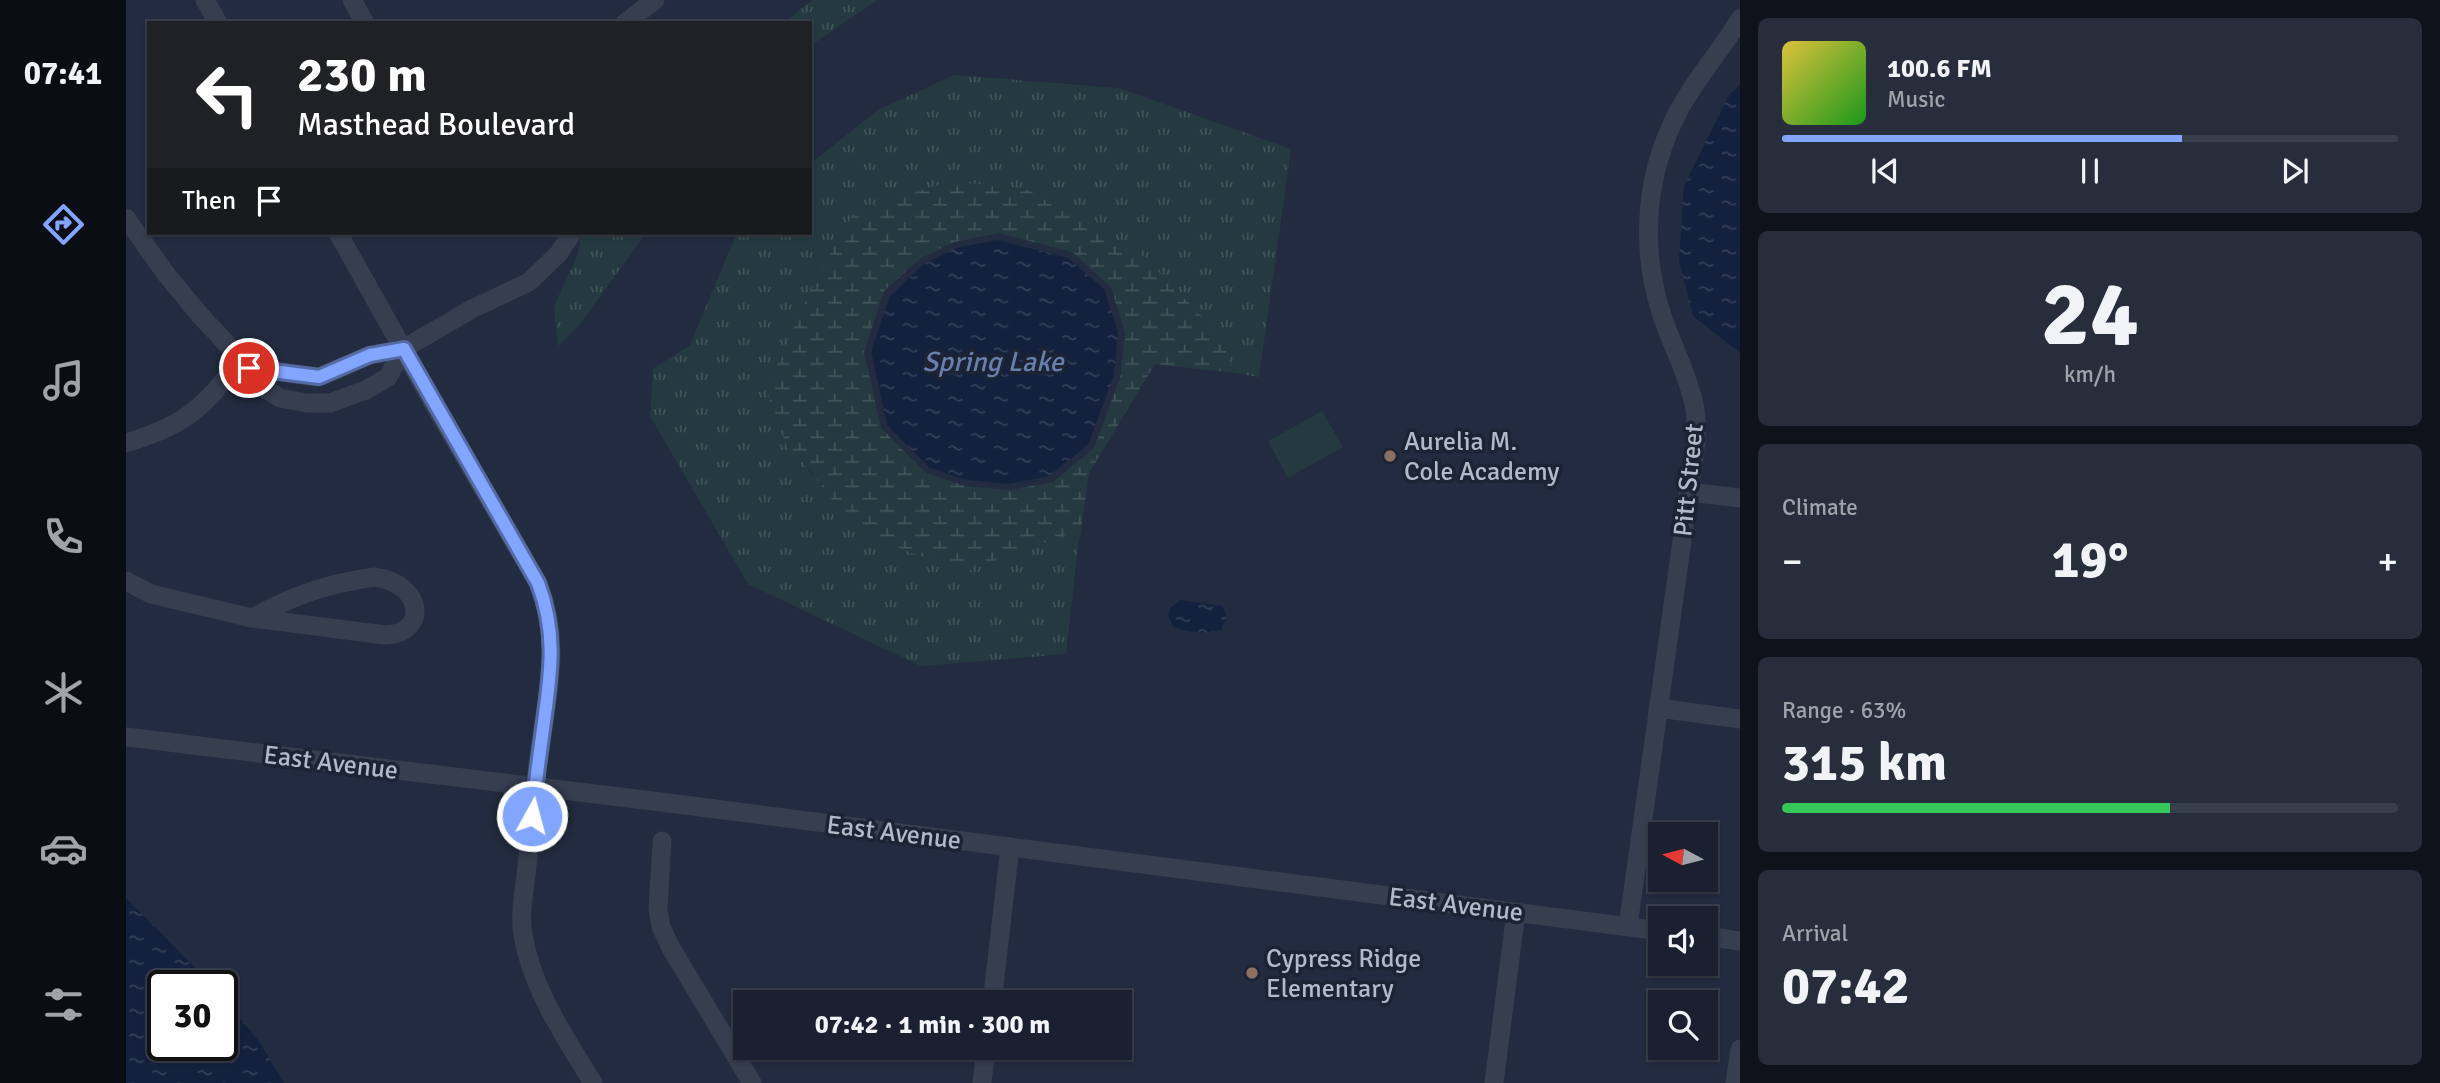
<!DOCTYPE html>
<html lang="en">
<head>
<meta charset="utf-8">
<style>
  body { margin:0; font-family:Signika,sans-serif; background:#272d3b; color:#f1f3f6; height:100vh; display:flex; flex-direction:column; font-size:26px; white-space:nowrap }
  * { box-sizing:border-box; margin:0 }
  p { font-size:23px; color:#9fa3aa }
  .icon { flex:none; width:38px; height:38px; fill:none; stroke:currentColor; stroke-width:2; stroke-linecap:round; stroke-linejoin:round }
  .map { position:relative; flex:1; overflow:hidden }
  .drawer { display:flex; flex-direction:column; gap:18px; padding:18px; background:#0e121a; width:700px }
  .drawer>* { flex:none }
  .top-card { position:absolute; left:21px; top:21px; width:665px; height:214px; border-radius:0px; box-shadow:0 2px 5px #0004,0 0 0 2px #383e4b; background:#202124; color:#fff; overflow:hidden }
  .needle { width:46px; rotate:277deg }
  .tools { position:absolute; left:1522px; top:822px; display:grid; gap:14px }
  .tools a { display:grid; place-items:center; width:70px; height:70px; border-radius:0px; background:#1a202f; box-shadow:0 2px 5px #0004,0 0 0 2px #383e4b; font-size:35px }
  .speed { position:absolute; left:21px; top:970px; display:flex; gap:14px; font-size:35px; font-weight:700; text-align:center }
  .speed>* { display:grid; place-content:center; width:91px; height:91px; border-radius:50%; background:#1a202f; box-shadow:0 2px 5px #0004,0 0 0 2px #383e4b; line-height:1 }
  .speed .limit { border:4px solid #111; border-radius:10px; background:#fff; color:#111 }
  .pin { position:absolute; display:grid; place-items:center; width:60px; height:60px; color:#fff; margin:-30px; border:4px solid #fff; border-radius:50%; box-shadow:0 2px 7px #0007 }
  .me { position:absolute; width:77px; margin:-38px; rotate:7deg; stroke-linejoin:round; filter:drop-shadow(0 0 5px #0008) }
  .turn { display:flex; align-items:center; gap:24px; height:147px; padding:0 35px; font-size:32px }
  .turn .icon { width:91px; height:91px; stroke-width:2.5 }
  .turn b { display:block; font-size:49px; line-height:60px }
  .then { display:flex; align-items:center; height:66px; padding:0 35px; background:#0003; gap:14px; font-size:26px }
  .big { font-size:52px; font-weight:700; line-height:1.1 }
  .drawer .tile { flex:1; display:flex; flex-direction:column; justify-content:center; gap:10px; min-width:0; padding:0 24px; border-radius:10px; background:#272d3b }
  .drawer .dial { align-items:center; gap:0 }
  .dial b { font-size:91px; line-height:1 }
  .song { display:flex; align-items:center; gap:21px }
  .cover { width:84px; height:84px; border-radius:10px; background:linear-gradient(135deg,hsl(50 70% 55%),hsl(120 70% 35%)) }
  .played { height:7px; border-radius:4px; background:linear-gradient(90deg,#82a5ff 65%,#383e4b 65%) }
  .keys { display:flex; justify-content:space-around; direction:ltr }
  .heat { display:flex; justify-content:space-between; align-items:center; font-size:38px; direction:ltr }
  .charge { height:10px; border-radius:5px; background:linear-gradient(90deg,#34c759 63%,#383e4b 0) }
  .trip { position:absolute; left:607px; top:990px; width:399px; height:70px; border-radius:0px; background:#1a202f; box-shadow:0 2px 5px #0004,0 0 0 2px #383e4b; font-weight:700; line-height:70px; text-align:center }
  main { display:flex; flex:1; min-height:0 }
  .tab-bar { display:flex; flex-direction:column; width:126px; justify-content:space-around; align-items:center; background:#0a0d13; color:#9fa3aa }
  .tab-bar .icon { width:49px; height:49px }
  .tab-bar .selected { color:#82a5ff }
  .tab-bar b { font-size:32px; color:#f1f3f6 }
  .map>svg:first-child { display:block }
</style>
</head>
<body>
<main>
<nav class="tab-bar">
<b>07:41</b>
<svg class="icon selected" aria-label="directions" viewBox="0 0 24 24"><path d="M12 3l9 9-9 9-9-9zM9 14v-3h6M13 9l2 2-2 2"/></svg>
<svg class="icon" aria-label="music" viewBox="0 0 24 24"><path d="M9 18V5l10-2v13"/><circle cx="6" cy="18" r="3"/><circle cx="16" cy="16" r="3"/></svg>
<svg class="icon" aria-label="phone" viewBox="0 0 24 24"><path d="M5 4h4l2 5-3 2q2 4 5 5l2-3 5 2v4C11 20 4 13 5 4z"/></svg>
<svg class="icon" aria-label="climate" viewBox="0 0 24 24"><path d="M12 3v18M4 7l16 10M4 17L20 7"/></svg>
<svg class="icon" aria-label="car" viewBox="0 0 24 24"><path d="M5 17H2v-5l4-1 3-4h7l3 4 3 1v5h-3M9 17h6M6 11h13"/><circle cx="7" cy="17" r="2"/><circle cx="17" cy="17" r="2"/></svg>
<svg class="icon" aria-label="filters" viewBox="0 0 24 24"><path d="M4 7h16M4 17h16"/><circle cx="9" cy="7" r="2"/><circle cx="15" cy="17" r="2"/></svg>
</nav>
<div class="map">
<svg width="1614" height="1083" viewBox="0 0 1614 1083">
  <defs>
    <pattern id="grass-tufts" width="24" height="20" patternUnits="userSpaceOnUse" patternTransform="scale(1.75)"><rect width="24" height="20" fill="#243a40"/><path d="M3 7l-1-3M5 7V3M7 7l1-3M15 17l-1-3M17 17v-4M19 17l1-3" fill="none" stroke="#41545a"/></pattern>
    <pattern id="wetland-marsh" width="20" height="14" patternUnits="userSpaceOnUse" patternTransform="scale(1.75)"><rect width="20" height="14" fill="#243a40"/><path d="M1 5h8M5 5V1M11 12h8M15 12V8" fill="none" stroke="#41545a"/></pattern>
    <pattern id="water-ripples" width="26" height="14" patternUnits="userSpaceOnUse" patternTransform="scale(1.75)"><rect width="26" height="14" fill="#14213e"/><path d="M2 4q2-2 4 0t4 0M15 11q2-2 4 0t4 0" fill="none" stroke="#343f59"/></pattern>
  </defs>
  <rect width="100%" height="100%" fill="#222b3f"/>
  <g fill="url(#grass-tufts)">
    <path d="M686,0H751L684,46V23H658Z"/>
    <path d="M828,75L993,88L1165,149L1133,377L1109,373L1108,369L1015,254L958,224L728,212L677,461L686,475L837,572L945,533L953,538L940,654L795,666L622,584L524,416L527,369L564,345L611,233H684V164L752,110Z"/>
    <path d="M456,233H520L455,323L432,346L428,306L451,256Z"/>
  </g>
  <path fill="url(#wetland-marsh)" fill-rule="evenodd" d="M824,181L902,190L958,224L1015,254L1092,333L1109,373L1029,364L963,473L954,538L945,533L837,572L755,541L725,525L677,461L664,456L640,389L687,285L728,212ZM873,233L946,252L985,287L999,333L994,378L968,448L927,482L884,490L839,486L800,473L755,428L738,352L758,291L795,258L828,242Z"/>
  <path fill="#243a40" d="M1196,411L1217,447L1162,478L1142,441Z"/>
  <g fill="url(#water-ripples)">
    <path d="M1614,85V353L1567,316L1553,260L1558,186L1603,95Z"/>
    <path d="M871,240L942,258L978,289L992,332L988,375L962,445L923,476L882,484L841,480L804,468L761,425L745,351L764,296L798,264L830,248Z"/>
    <path d="M1055,600L1096,606L1101,617L1095,630C1078,634 1064,633 1047,627L1042,615L1045,607Z"/>
    <path d="M0,898L86,985H37V1045H96V997L133,1041L158,1083H0Z"/>
  </g>
  <g fill="none" stroke-linecap="round" stroke-linejoin="round">
    <g stroke="#363e4f" stroke-width="19">
      <path d="M79,0L92,23"/>
      <path d="M226,0L239,23"/>
      <path d="M499,23L529,0"/>
      <path d="M0,218L40,274L73,314L123,368L135,386L154,398L181,403H204L240,390L262,377L277,349"/>
      <path d="M212,233L306,401L412,583C436,644 421,694 413,756C408,792 405,829 401,866C399,888 393,913 397,935C406,989 439,1037 467,1083"/>
      <path d="M123,368L193,377L244,355L277,349L346,309L403,282L433,253L446,233"/>
      <path d="M0,443C21,436 43,429 61,416C82,402 98,380 115,360"/>
      <path d="M1563,492L1614,498"/>
      <path d="M248,577C298,583 303,634 259,635L126,618C168,595 201,584 248,577Z"/>
      <path d="M0,581L25,594L126,618"/>
      <path d="M1532,708L1614,719"/>
      <path d="M0,737L543,803L1535,931"/>
      <path d="M536,841L532,909L535,927L545,948L626,1083"/>
      <path d="M1502,926L1570,441C1570,429 1571,416 1568,404C1561,371 1543,340 1534,309C1514,243 1520,173 1552,112C1569,79 1595,51 1614,19"/>
      <path d="M1580,936L1614,941"/>
      <path d="M866,1003L884,847"/>
      <path d="M856,1083L860,1048"/>
      <path d="M1368,1083L1390,912"/>
      <path d="M1609,1083L1614,1049"/>
    </g>
  </g>
  <g fill="none" stroke-linecap="round" stroke-linejoin="round">
    <g stroke="#546ba6" stroke-width="18">
      <path id="route" d="M123,368L193,377L244,355L278,349L412,583C432,635 424,677 417,729C413,758 409,787 406,816"/>
    </g>
    <use href="#route" stroke="#82a5ff" stroke-width="12"/>
  </g>
  <g fill="#8d6e63" stroke="#1b2334" stroke-width="2.5">
    <circle cx="1264" cy="456" r="7"/>
    <circle cx="1126" cy="973" r="7"/>
  </g>
  <g text-anchor="middle" stroke-width="7" stroke-linejoin="round" paint-order="stroke">
    <g font-size="26" fill="#b2b9ca" stroke="#1b2334" text-anchor="start">
      <text x="1278" y="450">Aurelia M.<tspan x="1278" dy="30">Cole Academy</tspan></text>
      <text x="1140" y="967">Cypress Ridge<tspan x="1140" dy="30">Elementary</tspan></text>
    </g>
    <g font-size="26" fill="#b2b9ca" stroke="#1b2334">
      <text transform="translate(1562 480) rotate(-84)" y="9">Pitt Street</text>
      <text transform="translate(205 762) rotate(7)" y="9">East Avenue</text>
      <text transform="translate(768 832) rotate(7)" y="9">East Avenue</text>
      <text transform="translate(1330 904) rotate(7)" y="9">East Avenue</text>
    </g>
    <g font-size="28" font-style="italic" fill="#687eac" stroke="#1b2334">
      <text x="867" y="371">Spring Lake</text>
    </g>
  </g>
</svg>
<div class="tools">
<a><svg class="needle" viewBox="-14 -14 28 28"><path d="M0-13l5 13h-10z" fill="#e53935"/><path d="M0 13l5-13h-10z" fill="#9fa3aa"/></svg></a>
<a><svg class="icon" aria-label="sound" viewBox="0 0 24 24"><path d="M4 9h4l5-4v14l-5-4H4zM17 9q2 3 0 6"/></svg></a>
<a><svg class="icon" aria-label="search" viewBox="0 0 24 24"><circle cx="10" cy="10" r="6"/><path d="M15 15l6 6"/></svg></a>
</div>
<div class="speed"><div class="limit">30</div></div>
<div class="pin" style="left:123px;top:368px;background:#d93025"><svg class="icon" aria-label="arrive" viewBox="0 0 24 24"><path d="M6 21V4h12l-3 4 3 4H6"/></svg></div>
<svg class="me" style="left:406px;top:816px" viewBox="-20 -20 40 40"><circle r="17" fill="#82a5ff" stroke="#fff" stroke-width="3"/><path d="M0-11L8 9 0 5-8 9z" fill="#fff"/></svg>
<div class="trip">07:42 · 1 min · 300 m</div>
<div class="top-card">
<div class="turn"><svg class="icon" aria-label="left" viewBox="0 0 24 24"><path d="M17 20v-9H6M10 6l-5 5 5 5"/></svg><div><b>230 m</b>Masthead Boulevard</div></div>
<div class="then">Then<svg class="icon" aria-label="arrive" viewBox="0 0 24 24"><path d="M6 21V4h12l-3 4 3 4H6"/></svg></div>
</div>
</div>
<section class="drawer">
<div class="tile">
<div class="song"><i class="cover"></i><div><b>100.6 FM</b><p>Music</p></div></div>
<div class="played"></div>
<div class="keys"><svg class="icon" aria-label="previous" viewBox="0 0 24 24"><path d="M18 5L8 12l10 7zM5 5v14"/></svg><svg class="icon" aria-label="pause" viewBox="0 0 24 24"><path d="M8 5v14M16 5v14"/></svg><svg class="icon" aria-label="next" viewBox="0 0 24 24"><path d="M6 5l10 7-10 7zM19 5v14"/></svg></div>
</div>
<div class="tile dial"><b>24</b><p>km/h</p></div>
<div class="tile"><p>Climate</p>
<div class="heat"><a>−</a><b class="big">19°</b><a>+</a></div>
</div>
<div class="tile"><p>Range · 63%</p><b class="big">315 km</b><div class="charge"></div></div>
<div class="tile"><p>Arrival</p><b class="big">07:42</b></div>
</section>
</main>
</body>
</html>
